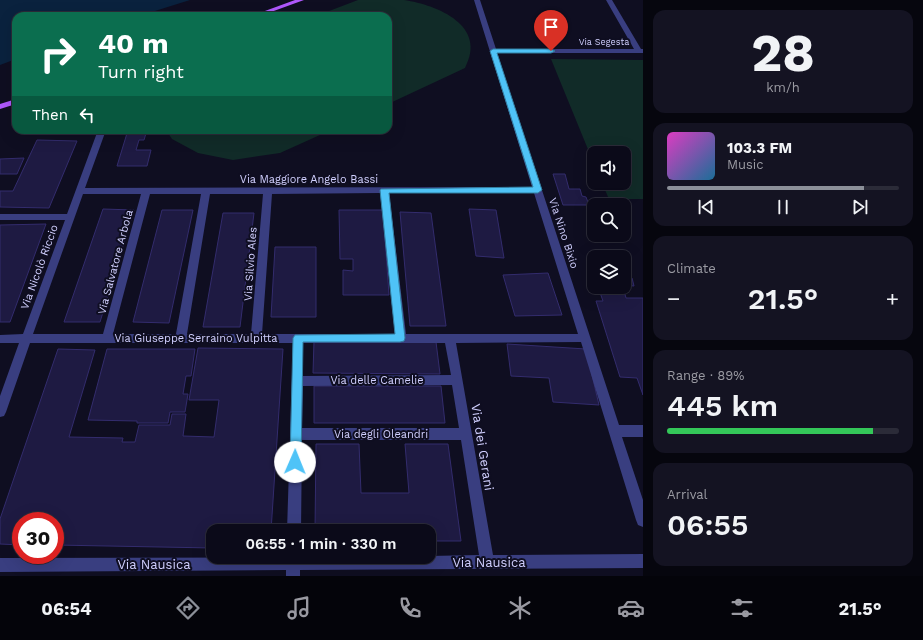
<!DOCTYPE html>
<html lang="en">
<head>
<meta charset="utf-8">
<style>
  body { margin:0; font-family:"Work Sans",sans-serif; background:#141322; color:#f1f3f6; height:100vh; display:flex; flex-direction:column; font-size:15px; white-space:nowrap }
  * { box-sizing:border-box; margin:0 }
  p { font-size:13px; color:#9a9aa2 }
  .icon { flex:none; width:22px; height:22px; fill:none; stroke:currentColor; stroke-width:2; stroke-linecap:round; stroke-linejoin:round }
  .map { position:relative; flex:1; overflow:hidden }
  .panel { display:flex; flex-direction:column; gap:10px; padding:10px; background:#06060e; width:280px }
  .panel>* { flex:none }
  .guide { position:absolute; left:12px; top:12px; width:380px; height:122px; border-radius:12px; box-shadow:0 4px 16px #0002,0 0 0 1px #2b2b38; background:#0b6e4f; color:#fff; overflow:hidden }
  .controls { position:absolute; left:587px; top:146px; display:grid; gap:8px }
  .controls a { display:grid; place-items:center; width:44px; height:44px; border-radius:8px; background:#0b0a19; box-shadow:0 4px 16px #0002,0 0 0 1px #2b2b38; font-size:20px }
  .speed { position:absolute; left:12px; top:512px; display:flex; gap:8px; font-size:20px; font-weight:700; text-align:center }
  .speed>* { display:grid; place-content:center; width:52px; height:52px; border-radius:50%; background:#0b0a19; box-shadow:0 4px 16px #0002,0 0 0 1px #2b2b38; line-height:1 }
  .speed .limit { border:6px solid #d22; background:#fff; color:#111 }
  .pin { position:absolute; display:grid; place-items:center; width:34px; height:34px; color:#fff; margin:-41px -17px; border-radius:50% 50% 50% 0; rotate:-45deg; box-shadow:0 0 4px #0007 }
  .pin .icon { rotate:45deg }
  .me { position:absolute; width:44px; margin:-22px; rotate:1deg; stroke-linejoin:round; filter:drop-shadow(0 0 3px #0008) }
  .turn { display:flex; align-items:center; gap:14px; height:84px; padding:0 20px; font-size:18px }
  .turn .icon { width:52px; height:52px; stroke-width:2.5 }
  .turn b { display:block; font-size:28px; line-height:34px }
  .then { display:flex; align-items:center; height:38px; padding:0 20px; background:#0003; gap:8px; font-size:15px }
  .big { font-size:30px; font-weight:600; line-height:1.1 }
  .panel .tile { flex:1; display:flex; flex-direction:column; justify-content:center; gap:6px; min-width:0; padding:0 14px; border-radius:12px; background:#141322 }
  .panel .dial { align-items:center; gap:0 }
  .dial b { font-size:52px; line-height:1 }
  .song { display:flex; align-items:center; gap:12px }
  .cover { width:48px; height:48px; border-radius:6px; background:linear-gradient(135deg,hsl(310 70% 55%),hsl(200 70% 35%)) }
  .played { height:4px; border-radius:2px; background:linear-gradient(90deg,#8c9099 85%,#2b2b38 85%) }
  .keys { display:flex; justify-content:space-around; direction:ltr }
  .heat { display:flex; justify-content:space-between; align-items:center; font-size:22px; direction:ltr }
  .charge { height:6px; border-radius:3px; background:linear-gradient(90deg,#34c759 89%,#2b2b38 0) }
  .trip { position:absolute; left:206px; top:524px; width:230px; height:40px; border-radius:12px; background:#0b0a19; box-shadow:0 4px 16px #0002,0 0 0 1px #2b2b38; font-weight:600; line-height:40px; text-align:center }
  .dock { display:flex; height:64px; justify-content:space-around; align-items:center; background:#04040a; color:#9a9aa2 }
  .dock .icon { width:28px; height:28px }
  .dock .on { color:#8c9099 }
  .dock b { font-size:18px; color:#f1f3f6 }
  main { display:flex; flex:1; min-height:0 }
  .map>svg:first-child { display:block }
</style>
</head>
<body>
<main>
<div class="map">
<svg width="643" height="576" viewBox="0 0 643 576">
  <rect width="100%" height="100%" fill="#0f0e21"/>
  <g fill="#112b28">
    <path d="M358,0C373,0 390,0 404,0C438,5 488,26 465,68L388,104V16H316Z"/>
    <path d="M551,59L643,60V199H609L602,183H624V153H594V164Z"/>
    <path d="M166,130H331L280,153L233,160L198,153L172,139Z"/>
  </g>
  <path fill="#0a223e" d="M0,0H190L139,16H16V59L0,65Z"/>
  <g fill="#1e1a42" stroke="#332c6d">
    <path d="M128,130H147L144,140H139L136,150H151L147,166H117Z"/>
    <path d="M37,140L77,141L49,208L0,207V191H13Z"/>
    <path d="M24,158L17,174H0V159Z"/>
    <path d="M553,174H565L569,189H580L582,196L586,197L589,205H563Z"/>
    <path d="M103,209L134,210L100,322H64Z"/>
    <path d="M469,209L496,210L504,258L476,256Z"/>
    <path d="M162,210H193L169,323L133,322Z"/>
    <path d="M339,210H383L389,295H343V270L353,271V259H340Z"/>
    <path d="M400,212L431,213L446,326H410Z"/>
    <path d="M223,213H254L240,327H203Z"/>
    <path d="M46,224L10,322H0V225Z"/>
    <path d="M275,247H316V317H271Z"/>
    <path d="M548,273L562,315L515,316L503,275Z"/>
    <path d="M624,278H632L634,286L624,285Z"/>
    <path d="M598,287H623L626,298H643V395L637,378L620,377L596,301H603Z"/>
    <path d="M314,341L436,342L440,374L313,373Z"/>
    <path d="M507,344L586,349L599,405L553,402L549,378L511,376Z"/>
    <path d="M198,348L283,349L271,531H213V548L55,545V521H21V545L0,544V519L58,349L95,350L69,437L123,438L122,442H135L139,425H170L172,414H186L183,436L214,437L219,400H189Z"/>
    <path d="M107,349H195L191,376H186L183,394H188L185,412H170L168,423H137V421L88,420Z"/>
    <path d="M314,386H441L445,423H314Z"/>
    <path d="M316,444H359L361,493H409L405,444H448L461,541H429V531H315Z"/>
  </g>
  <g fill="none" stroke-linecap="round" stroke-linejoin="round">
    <path fill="#393e80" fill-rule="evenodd" d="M474,0H480L496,49H634L606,0H612L641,49H643V53H497L619,425H643V437H622L643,500V527L638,525L636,520L581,342L456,343L493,555L643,554V568L300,570V576H286V570L0,572V558L429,557V556L479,555L461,440H302L301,531H287L293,343H30L6,412L4,416L0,417V396L19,343H0V335L23,334L65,220H0V214H67L98,130H106L85,188L532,187ZM380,193L395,334H262L272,194ZM389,193H534L578,334H406ZM83,194H141L103,334H33ZM150,194H201L176,334H113ZM210,194H263L251,334H187ZM303,343H445L451,375L303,376ZM452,385L459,428H302L303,386Z"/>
    <g fill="#af58fc" fill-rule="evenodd">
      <path d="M295,0H304L260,16H251Z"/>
      <path d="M16,99V104L0,109V104Z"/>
    </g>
  </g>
  <path fill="#4fc3f7" stroke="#337fa1" d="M493,49H551L555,51L551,53H497L542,190L538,193H389L405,338L404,341L400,342H303L301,462L299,466L295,467L291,466L290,462L293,338L295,335L395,334L380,190L381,189L533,187L490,51Z"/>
  <g text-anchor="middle" stroke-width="4" stroke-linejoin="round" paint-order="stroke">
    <g font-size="9" fill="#d0cffe" stroke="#0f0e21">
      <text x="604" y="45">Via Segesta</text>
    </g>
    <g font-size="11" fill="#d0cffe" stroke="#0f0e21">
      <text x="309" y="183">Via Maggiore Angelo Bassi</text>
      <text transform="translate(564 233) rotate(72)" y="4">Via Nino Bixio</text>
      <text transform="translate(115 262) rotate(-75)" y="4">Via Salvatore Arbola</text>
      <text transform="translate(250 264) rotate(-86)" y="4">Via Silvio Ales</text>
      <text transform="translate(39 267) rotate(-70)" y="4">Via Nicolò Riccio</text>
      <text x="196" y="342">Via Giuseppe Serraino Vulpitta</text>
      <text x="377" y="384">Via delle Camelie</text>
      <text x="381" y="438">Via degli Oleandri</text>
    </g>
    <g font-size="13" fill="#d0cffe" stroke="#0f0e21">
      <text transform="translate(483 447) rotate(81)" y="5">Via dei Gerani</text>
      <text x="489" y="567">Via Nausica</text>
      <text x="154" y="569">Via Nausica</text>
    </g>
  </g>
</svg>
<div class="controls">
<a><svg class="icon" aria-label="sound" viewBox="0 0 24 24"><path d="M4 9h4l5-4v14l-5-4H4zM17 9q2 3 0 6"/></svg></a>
<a><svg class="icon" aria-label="search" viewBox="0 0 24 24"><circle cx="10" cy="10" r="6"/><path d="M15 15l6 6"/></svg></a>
<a><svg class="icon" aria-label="layers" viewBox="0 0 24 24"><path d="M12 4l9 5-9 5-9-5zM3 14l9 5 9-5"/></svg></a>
</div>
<div class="speed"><div class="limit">30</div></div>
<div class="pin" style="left:551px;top:51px;background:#d93025"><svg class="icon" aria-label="arrive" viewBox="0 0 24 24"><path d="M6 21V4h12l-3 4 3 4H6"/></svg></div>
<svg class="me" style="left:295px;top:462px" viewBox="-20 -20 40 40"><circle r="19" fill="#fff"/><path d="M0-13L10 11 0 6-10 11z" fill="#4fc3f7"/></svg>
<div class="trip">06:55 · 1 min · 330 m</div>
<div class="guide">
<div class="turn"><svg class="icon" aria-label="right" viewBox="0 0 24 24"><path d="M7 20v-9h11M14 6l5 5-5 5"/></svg><div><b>40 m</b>Turn right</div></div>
<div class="then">Then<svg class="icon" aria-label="left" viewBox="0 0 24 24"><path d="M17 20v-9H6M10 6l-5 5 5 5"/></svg></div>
</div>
</div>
<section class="panel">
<div class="tile dial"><b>28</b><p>km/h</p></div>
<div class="tile">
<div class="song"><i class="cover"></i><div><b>103.3 FM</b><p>Music</p></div></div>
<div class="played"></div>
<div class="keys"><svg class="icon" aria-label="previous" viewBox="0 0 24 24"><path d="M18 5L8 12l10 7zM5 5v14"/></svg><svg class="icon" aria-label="pause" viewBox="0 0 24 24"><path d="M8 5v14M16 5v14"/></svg><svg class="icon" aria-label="next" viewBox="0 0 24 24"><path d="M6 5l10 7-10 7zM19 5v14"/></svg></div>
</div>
<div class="tile"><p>Climate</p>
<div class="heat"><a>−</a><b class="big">21.5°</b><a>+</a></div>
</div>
<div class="tile"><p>Range · 89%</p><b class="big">445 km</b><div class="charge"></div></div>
<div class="tile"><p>Arrival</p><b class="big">06:55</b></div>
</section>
</main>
<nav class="dock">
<b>06:54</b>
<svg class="icon on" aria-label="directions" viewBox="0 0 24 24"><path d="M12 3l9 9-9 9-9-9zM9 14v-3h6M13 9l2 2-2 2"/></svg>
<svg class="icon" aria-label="music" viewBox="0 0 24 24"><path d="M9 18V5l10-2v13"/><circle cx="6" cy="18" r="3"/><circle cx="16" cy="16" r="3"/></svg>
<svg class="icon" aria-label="phone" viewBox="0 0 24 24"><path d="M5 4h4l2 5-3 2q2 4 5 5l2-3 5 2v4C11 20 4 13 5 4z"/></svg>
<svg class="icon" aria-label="climate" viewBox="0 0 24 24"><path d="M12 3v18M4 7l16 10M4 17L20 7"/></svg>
<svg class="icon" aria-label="car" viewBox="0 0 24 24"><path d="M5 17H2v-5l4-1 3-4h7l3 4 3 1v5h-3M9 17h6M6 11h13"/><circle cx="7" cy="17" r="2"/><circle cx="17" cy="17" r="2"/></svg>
<svg class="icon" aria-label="filters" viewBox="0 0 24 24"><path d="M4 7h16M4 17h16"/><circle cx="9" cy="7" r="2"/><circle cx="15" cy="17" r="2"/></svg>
<b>21.5°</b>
</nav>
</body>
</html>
